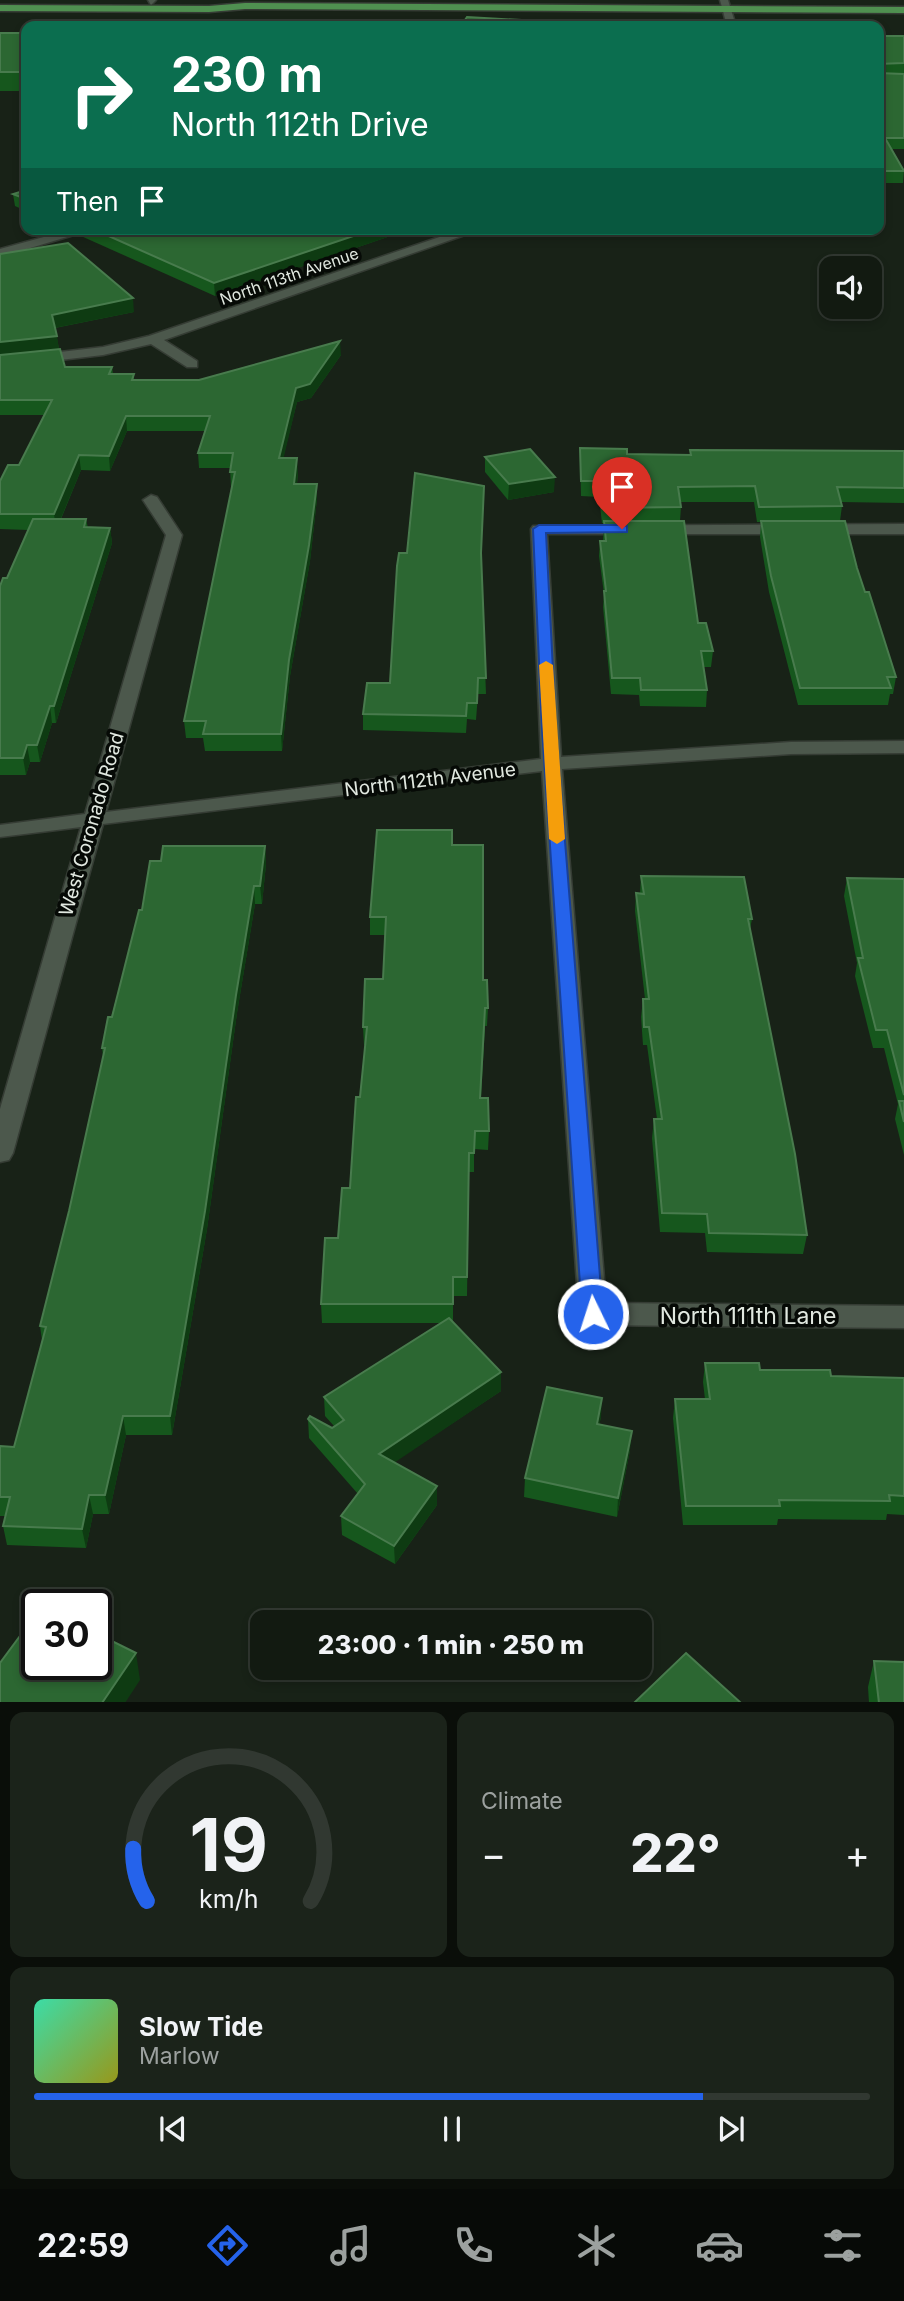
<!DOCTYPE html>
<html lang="en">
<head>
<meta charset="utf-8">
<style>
  body { margin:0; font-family:Inter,sans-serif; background:#1b231a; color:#f1f3f6; height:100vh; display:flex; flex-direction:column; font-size:26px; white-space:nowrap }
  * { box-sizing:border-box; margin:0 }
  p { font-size:23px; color:#9ca19f }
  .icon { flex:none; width:38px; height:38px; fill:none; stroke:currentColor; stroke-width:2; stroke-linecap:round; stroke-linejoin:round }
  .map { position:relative; height:1702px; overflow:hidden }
  .side { display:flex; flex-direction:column; gap:10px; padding:10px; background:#0a0e09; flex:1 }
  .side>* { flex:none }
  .banner { position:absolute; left:21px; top:21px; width:863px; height:214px; border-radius:14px; box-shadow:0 4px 10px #0003,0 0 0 2px #313831; background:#0b6e4f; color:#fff; overflow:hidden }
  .tools { position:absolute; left:819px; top:256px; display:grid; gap:14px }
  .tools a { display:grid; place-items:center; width:63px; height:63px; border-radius:14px; background:#121a11; box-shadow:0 4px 10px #0003,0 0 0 2px #313831; font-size:35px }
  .speed { position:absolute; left:21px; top:1589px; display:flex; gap:14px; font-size:35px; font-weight:700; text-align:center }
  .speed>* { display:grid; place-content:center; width:91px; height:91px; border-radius:50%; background:#121a11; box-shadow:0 4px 10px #0003,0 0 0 2px #313831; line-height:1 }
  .speed .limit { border:4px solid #111; border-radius:10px; background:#fff; color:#111 }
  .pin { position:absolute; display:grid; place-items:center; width:60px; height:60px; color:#fff; margin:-72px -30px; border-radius:50% 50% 50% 0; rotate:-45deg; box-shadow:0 0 7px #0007 }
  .pin .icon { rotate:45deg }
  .me { position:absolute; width:77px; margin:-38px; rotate:356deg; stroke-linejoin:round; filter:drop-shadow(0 0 5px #0008) }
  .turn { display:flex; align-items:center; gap:24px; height:147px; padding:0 35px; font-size:32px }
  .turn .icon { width:91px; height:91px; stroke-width:2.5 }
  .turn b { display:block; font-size:49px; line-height:60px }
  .then { display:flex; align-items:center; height:66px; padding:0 35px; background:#0003; gap:14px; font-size:26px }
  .big { font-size:52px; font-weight:800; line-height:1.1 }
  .side .tile { flex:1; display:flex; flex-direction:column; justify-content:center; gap:10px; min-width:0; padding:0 24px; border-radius:14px; background:#1b231a }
  .side .dial { align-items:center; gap:0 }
  .dial svg { height:182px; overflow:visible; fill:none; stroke:#313831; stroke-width:7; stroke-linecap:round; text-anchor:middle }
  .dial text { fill:#f1f3f6; stroke:none }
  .song { display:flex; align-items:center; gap:21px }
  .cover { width:84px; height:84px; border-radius:10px; background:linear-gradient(135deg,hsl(160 70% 55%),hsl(60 70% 35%)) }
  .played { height:7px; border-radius:4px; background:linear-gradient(90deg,#2563eb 80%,#313831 80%) }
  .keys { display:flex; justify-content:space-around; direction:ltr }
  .heat { display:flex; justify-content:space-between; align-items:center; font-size:38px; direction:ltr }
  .side .tiles { flex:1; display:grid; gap:10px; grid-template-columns:1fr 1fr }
  .tile:last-child { grid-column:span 2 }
  .trip { position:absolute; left:250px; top:1610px; width:402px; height:70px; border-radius:14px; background:#121a11; box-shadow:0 4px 10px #0003,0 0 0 2px #313831; font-weight:800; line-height:70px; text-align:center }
  .tabs { display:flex; height:112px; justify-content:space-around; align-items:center; background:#070a07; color:#9ca19f }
  .tabs .icon { width:49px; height:49px }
  .tabs .on { color:#2563eb }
  .tabs b { font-size:32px; color:#f1f3f6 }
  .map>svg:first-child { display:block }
</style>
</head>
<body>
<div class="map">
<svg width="904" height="1703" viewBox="0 0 904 1703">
  <rect width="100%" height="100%" fill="#182217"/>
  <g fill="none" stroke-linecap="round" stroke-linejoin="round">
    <g stroke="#353c34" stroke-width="3">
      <g id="minor">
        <path d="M148,0H156L151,5Z"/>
        <path d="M720,0H728L736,26H727Z"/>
        <path d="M73,229H94L0,257V249Z"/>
        <path d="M463,229H482L164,340L197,361V367H187L151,344L103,355L0,367V359L103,347L149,336Z"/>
        <path d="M151,495L157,497L182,535L106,812L541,759L531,529L533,526L904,524V534H547L561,757L791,742L904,741V753L791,754L562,769L606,1303L904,1306V1328L593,1325L583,1322L579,1314L542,771L103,824L13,1153L9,1160L0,1162V1109L81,827L0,837V825L85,814L166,535L143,500Z"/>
      </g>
    </g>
    <g stroke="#353c34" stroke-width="3">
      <path id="major" d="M245,3L904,7V13L245,9L209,12L0,11V5L209,6Z"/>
    </g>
    <use href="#minor" fill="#4c584c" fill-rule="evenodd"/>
    <use href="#major" fill="#4f9050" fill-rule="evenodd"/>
  </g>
  <g fill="#16571d">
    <rect x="0" y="33" width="26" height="58"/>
    <path d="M878,36H904V149H892L904,170L903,183H878Z"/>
    <path d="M26,190V211L15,206L13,194Z"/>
    <path d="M80,229H411L215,296L81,236Z"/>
    <path d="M0,254L134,312L55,328L59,349L65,367H112L113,374H134V380H199L341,355L311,398L297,402L283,458L298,473L297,484H317V499L310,561L290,676L282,751H205L203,738H186L184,721L232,487H231L230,468H199L198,453L205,431H127L110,471L81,470L61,519H86L88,528H110L112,543L56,723H52L40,762H30L26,775H0V586L7,578L28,530L0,529V481L19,465L45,415H0Z"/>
    <path d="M580,448L627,454L690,455V450L904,451V503L840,502L842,506L840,521L896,677L893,694H890L888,705H798L769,592L760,537L761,522H757L754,502H680L681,507L680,521L698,623L713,651L711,667H704L707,690L706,707L640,706L639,695L611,694L603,607L604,594L599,556L600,541H603L604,523H602L599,497L581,496Z"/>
    <path d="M485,457L554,492L508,500L485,472Z"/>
    <path d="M481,559L486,694H478L476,720L467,719L466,733L363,730V714L390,683Z"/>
    <path d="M452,845L483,980L488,1008L487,1026H485L481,1098L489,1131L488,1150L474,1149V1172H469L467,1296H453V1322L501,1372V1391L394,1462L437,1505L395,1564L342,1535L341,1516L358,1494L309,1438L308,1419L332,1428L334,1426L325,1416L324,1397L440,1323H322L321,1304L338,1238L350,1188L365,1045H364L363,1027L383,979L385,935H370V917Z"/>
    <path d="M265,846L266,864L262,904H255L237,1013L207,1229L172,1435H126L109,1514H93L86,1548L7,1545L3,1526L6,1516H0V1446L14,1447L42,1340L40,1326L69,1211L103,1056L102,1048L142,910L161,861Z"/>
    <path d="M641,876L752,919L750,929L807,1235L803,1254L707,1252L705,1233L660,1232L652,1138L654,1119H657L647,1045H643L641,1017L643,999H645L635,911L636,893L640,894Z"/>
    <path d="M847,878L904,879V1155L895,1119L898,1104L884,1048H873L855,976L857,963L844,896Z"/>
    <path d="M705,1363L760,1370L831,1376L904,1378V1515L887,1514L886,1520L778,1519L777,1525H683L673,1418L675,1399H705L703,1382Z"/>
    <path d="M601,1417L599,1425L630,1450L617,1517L524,1497L525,1478Z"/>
    <path d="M874,1661L904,1703H869L868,1687Z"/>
  </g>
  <g fill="#0e3b12">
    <path d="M374,229H411L215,296L214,283Z"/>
    <path d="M133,298L134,312L54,328L52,315Z"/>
    <path d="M57,336L59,349L0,356V342Z"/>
    <path d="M340,341L341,355L311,398L297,402L280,473L279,458L296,388Z"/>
    <path d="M126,416L127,431L110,471L109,456Z"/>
    <path d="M79,455L81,470L56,530L54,514Z"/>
    <path d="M297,458L298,473L295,499L294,484Z"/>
    <path d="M555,477L554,492L508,500L509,484Z"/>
    <path d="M317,484V499L310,561L290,676L282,751L281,734L289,660Z"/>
    <path d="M110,528L112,543L56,723L54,706Z"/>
    <path d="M50,706L52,723L40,762L37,745Z"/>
    <path d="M27,745L30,762L26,775L23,758Z"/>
    <path d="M265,846L266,864L262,904L260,886Z"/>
    <path d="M254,886L255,904L237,1013L207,1229L172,1435L170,1416L236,995Z"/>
    <path d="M501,1372V1391L379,1473V1454Z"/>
    <path d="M602,1398L601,1417L595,1443L597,1424Z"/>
    <path d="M123,1416L126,1435L109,1514L105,1495Z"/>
    <path d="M632,1431L630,1450L617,1517L618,1498Z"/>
    <path d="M437,1486V1505L395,1564L394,1546Z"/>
    <path d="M89,1495L93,1514L86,1548L82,1529Z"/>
    <path d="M136,1653L140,1680L125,1703H102Z"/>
  </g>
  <g fill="#2c6732" stroke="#487b4d" stroke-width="2">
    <path d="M467,17L520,20L516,26H461Z"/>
    <path d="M775,23H813L822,26H777Z"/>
    <rect x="0" y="33" width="26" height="39"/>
    <path d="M878,36H904V63L878,64Z"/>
    <path d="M878,73L904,74V138H885L904,171H878Z"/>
    <path d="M26,190V199L13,194Z"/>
    <path d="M93,229H374L214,283Z"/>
    <path d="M68,243L133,298L52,315L57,336L0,342V254Z"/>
    <path d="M340,341L310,384L296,388L279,458H297L294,484H317L309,545L289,660L281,734H203L206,721H184L235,472H230L233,453H198L210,416H126L109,456L79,455L54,514H0V481L8,465H19L52,400H0V355L60,349L65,367H112L109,374H134L132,380H199Z"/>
    <path d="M580,448L627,449V454L691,455L690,450L904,451V488L837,487L842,506L759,507L755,486L678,487L681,507L602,508L599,481H581Z"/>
    <path d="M530,449L555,477L509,484L485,457Z"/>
    <path d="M415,473L484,486L481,553L486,678H478L477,703H467L466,716L363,714L367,683H390L397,566L399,553H407Z"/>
    <path d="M33,519H86L84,527L110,528L54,706H50L37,745H27L23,758H0V586L3,578H7Z"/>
    <path d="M604,521H684L698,623H706L713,651H701L707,690H641L640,678H612L604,591H606L600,541H606Z"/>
    <path d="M761,521H845L857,568L865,592H869L896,677H887L891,688H800L771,576Z"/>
    <path d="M377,830H452V845H483V980H487L488,1008H485L480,1098H488L489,1131H475L474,1153H469L467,1277H453V1304H321L325,1238H338L342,1188H350L356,1097H360L367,1027H363L365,979H383L386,917H370Z"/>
    <path d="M163,846H265L260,886H254L236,995L205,1211L170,1416H123L105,1495H89L82,1529L3,1526L10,1497H0V1446L14,1447L46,1327L40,1326L69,1211L105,1048H102L108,1017H112L139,910H142L150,861H161Z"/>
    <path d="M641,876L744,877L752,919H748L795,1154L807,1235L709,1233L707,1214L662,1213L654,1119H662L649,1027H644L643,999H649L636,893L644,894Z"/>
    <path d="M847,878L904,879V1095L887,1030H876L858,958H863Z"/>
    <path d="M899,1101H904V1122Z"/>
    <path d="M449,1318L501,1372L379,1454L437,1486L394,1546L341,1516L365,1484L308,1419L310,1416L332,1428L344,1420L324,1397Z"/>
    <path d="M705,1363H759L760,1370H830L831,1376L904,1378V1496L889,1495L890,1501L779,1500L780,1506H686L675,1399H710Z"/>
    <path d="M547,1387L602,1398L597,1424L632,1431L618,1498L525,1478Z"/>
    <path d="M37,1613V1664H96V1633L136,1653L102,1703H0V1663Z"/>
    <path d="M686,1653L741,1703H634Z"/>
    <path d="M874,1661L904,1662V1703H879Z"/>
  </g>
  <path fill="#2563eb" stroke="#184099" stroke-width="2" d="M622,525L627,526V532L546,533L556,729L603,1314L600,1320L593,1323L585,1320L582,1314L542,729L533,529L539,525Z"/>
  <path fill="#f59e0b" d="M546,661L553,665L565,839L557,844L549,839L539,665Z"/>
  <g text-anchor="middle" stroke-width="7" stroke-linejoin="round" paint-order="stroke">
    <g font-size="16" fill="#e1e8e0" stroke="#060a06">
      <text transform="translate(289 276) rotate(-19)" y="6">North 113th Avenue</text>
    </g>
    <g font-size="19" fill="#e1e8e0" stroke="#060a06">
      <text transform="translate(430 779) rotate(-7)" y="7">North 112th Avenue</text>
      <text transform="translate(91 824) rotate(-74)" y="7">West Coronado Road</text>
    </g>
    <g font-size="23" fill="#e1e8e0" stroke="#060a06">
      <text x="748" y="1324">North 111th Lane</text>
    </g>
  </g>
</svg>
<div class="tools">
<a><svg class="icon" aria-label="sound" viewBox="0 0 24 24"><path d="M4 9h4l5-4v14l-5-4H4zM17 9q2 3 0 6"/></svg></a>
</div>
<div class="speed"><div class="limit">30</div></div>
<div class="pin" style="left:622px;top:529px;background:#d93025"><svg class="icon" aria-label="arrive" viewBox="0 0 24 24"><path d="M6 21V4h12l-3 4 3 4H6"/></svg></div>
<svg class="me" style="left:593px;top:1314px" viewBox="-20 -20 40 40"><circle r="17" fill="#2563eb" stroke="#fff" stroke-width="3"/><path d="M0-11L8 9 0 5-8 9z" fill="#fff"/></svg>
<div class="trip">23:00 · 1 min · 250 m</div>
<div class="banner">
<div class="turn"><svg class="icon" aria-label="right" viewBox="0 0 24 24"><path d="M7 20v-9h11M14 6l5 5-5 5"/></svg><div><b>230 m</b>North 112th Drive</div></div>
<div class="then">Then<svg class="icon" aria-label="arrive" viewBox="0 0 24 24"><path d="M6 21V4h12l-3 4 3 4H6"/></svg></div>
</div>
</div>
<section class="side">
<div class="tiles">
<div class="tile dial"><svg viewBox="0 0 100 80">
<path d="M14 69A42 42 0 1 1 86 69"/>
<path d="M14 69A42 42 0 0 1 8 46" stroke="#2563eb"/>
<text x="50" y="56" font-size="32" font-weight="700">19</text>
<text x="50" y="72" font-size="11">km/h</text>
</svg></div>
<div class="tile"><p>Climate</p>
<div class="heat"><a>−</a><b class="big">22°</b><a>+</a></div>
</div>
<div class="tile">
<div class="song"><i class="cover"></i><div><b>Slow Tide</b><p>Marlow</p></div></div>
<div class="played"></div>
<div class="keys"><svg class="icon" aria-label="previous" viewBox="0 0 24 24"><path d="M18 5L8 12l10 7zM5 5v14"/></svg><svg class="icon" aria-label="pause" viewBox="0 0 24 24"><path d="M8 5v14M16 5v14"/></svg><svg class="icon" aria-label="next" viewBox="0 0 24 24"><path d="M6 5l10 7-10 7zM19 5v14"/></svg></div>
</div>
</div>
</section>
<nav class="tabs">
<b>22:59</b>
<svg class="icon on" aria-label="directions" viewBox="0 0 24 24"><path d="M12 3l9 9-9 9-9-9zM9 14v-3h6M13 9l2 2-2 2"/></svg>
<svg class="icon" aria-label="music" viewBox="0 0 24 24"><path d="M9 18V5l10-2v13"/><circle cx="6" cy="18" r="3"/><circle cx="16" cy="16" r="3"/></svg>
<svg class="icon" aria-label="phone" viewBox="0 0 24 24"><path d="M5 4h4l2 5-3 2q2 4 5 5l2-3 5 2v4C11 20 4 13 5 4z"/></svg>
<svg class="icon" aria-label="climate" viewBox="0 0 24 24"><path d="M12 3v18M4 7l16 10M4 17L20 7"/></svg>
<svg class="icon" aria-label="car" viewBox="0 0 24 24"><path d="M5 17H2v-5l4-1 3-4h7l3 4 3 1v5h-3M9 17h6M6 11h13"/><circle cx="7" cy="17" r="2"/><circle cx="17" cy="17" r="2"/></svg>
<svg class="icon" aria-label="filters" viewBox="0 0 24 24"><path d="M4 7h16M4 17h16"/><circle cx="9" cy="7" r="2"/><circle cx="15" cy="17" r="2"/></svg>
</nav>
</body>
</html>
